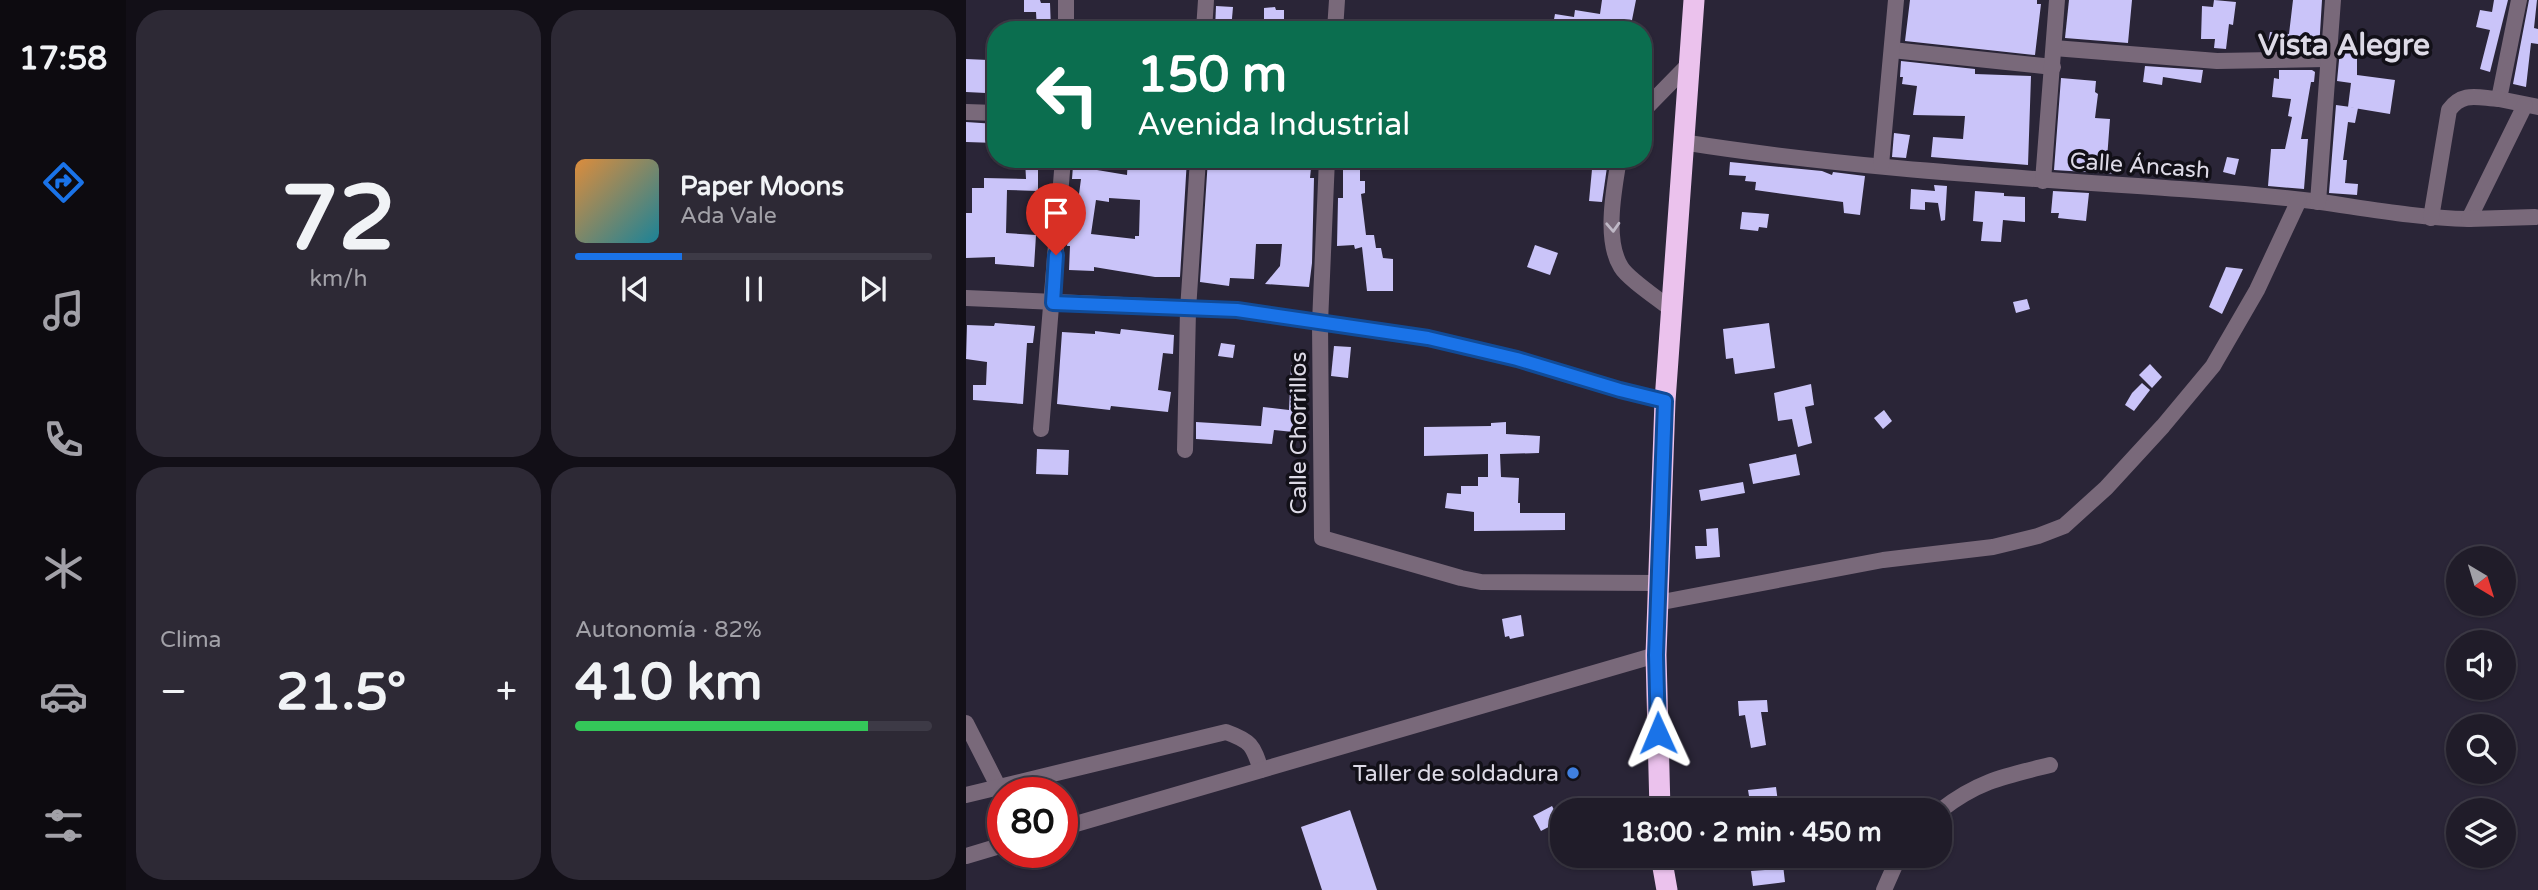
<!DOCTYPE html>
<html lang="es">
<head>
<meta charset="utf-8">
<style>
  body { margin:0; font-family:"Varela Round",sans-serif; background:#2d2935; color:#f1f3f6; height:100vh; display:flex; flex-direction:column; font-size:26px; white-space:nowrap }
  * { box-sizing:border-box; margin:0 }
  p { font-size:23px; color:#a2a1a8 }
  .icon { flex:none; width:38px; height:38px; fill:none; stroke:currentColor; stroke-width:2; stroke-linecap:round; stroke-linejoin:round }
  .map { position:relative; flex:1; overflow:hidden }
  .drawer { display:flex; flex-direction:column; gap:10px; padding:10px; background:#120f17; width:840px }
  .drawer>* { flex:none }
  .banner { position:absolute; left:21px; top:21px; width:665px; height:147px; border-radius:28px; box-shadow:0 2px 5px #0004,0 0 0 2px #3d3a46; background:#0b6e4f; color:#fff; overflow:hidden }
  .needle { width:46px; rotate:142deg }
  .buttons { position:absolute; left:1480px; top:546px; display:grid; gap:14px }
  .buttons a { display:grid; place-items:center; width:70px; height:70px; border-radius:50%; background:#201c29; box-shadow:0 2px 5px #0004,0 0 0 2px #3d3a46; font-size:35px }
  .speed { position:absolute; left:21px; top:777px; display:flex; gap:14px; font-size:35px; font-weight:700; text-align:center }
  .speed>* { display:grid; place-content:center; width:91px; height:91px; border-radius:50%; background:#201c29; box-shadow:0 2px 5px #0004,0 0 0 2px #3d3a46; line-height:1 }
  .speed .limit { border:10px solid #d22; background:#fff; color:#111 }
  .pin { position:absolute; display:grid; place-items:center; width:60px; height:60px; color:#fff; margin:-72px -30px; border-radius:50% 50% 50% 0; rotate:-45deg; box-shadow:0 0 7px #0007 }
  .pin .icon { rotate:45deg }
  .me { position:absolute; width:77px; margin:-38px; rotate:359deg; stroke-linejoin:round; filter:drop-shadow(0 0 5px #0008) }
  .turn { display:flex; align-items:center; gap:24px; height:147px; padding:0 35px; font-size:32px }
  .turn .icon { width:91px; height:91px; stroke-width:2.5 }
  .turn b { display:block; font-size:49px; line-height:60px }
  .big { font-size:52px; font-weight:700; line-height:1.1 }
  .drawer .widget { flex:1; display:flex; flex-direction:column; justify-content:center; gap:10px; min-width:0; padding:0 24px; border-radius:28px; background:#2d2935 }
  .drawer .dial { align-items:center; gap:0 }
  .dial b { font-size:91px; line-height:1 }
  .song { display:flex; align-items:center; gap:21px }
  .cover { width:84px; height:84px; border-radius:10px; background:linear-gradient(135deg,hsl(30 70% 55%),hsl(190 70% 35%)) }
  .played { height:7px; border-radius:4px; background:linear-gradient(90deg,#1a73e8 30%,#3d3a46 30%) }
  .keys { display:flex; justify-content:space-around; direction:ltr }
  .heat { display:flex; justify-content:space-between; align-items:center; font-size:38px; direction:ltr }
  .charge { height:10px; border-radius:5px; background:linear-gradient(90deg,#34c759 82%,#3d3a46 0) }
  .drawer .tiles { flex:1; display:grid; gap:10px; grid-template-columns:repeat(2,1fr) }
  .trip { position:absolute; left:584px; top:798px; width:402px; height:70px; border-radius:28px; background:#201c29; box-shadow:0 2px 5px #0004,0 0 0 2px #3d3a46; font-weight:700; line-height:70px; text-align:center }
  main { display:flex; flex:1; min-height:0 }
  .tabs { display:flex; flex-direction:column; width:126px; justify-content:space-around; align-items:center; background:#0d0b10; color:#a2a1a8 }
  .tabs .icon { width:49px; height:49px }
  .tabs .active { color:#1a73e8 }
  .tabs b { font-size:32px; color:#f1f3f6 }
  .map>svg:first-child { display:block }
</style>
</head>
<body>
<main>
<nav class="tabs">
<b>17:58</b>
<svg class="icon active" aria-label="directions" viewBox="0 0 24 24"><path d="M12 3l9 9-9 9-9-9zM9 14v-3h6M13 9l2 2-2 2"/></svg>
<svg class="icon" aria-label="music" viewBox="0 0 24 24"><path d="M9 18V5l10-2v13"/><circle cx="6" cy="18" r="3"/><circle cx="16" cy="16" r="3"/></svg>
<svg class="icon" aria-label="phone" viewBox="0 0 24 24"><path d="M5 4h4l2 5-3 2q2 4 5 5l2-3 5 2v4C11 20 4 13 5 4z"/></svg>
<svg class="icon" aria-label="climate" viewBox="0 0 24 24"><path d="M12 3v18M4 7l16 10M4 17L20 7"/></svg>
<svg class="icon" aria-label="car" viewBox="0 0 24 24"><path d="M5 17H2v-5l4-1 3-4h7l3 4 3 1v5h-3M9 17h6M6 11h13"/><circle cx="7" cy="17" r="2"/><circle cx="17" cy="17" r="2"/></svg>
<svg class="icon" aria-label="filters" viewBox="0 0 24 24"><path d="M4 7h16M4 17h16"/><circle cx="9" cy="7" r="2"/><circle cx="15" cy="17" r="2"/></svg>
</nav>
<section class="drawer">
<div class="tiles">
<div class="widget dial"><b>72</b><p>km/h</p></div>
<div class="widget">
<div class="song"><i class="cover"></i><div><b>Paper Moons</b><p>Ada Vale</p></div></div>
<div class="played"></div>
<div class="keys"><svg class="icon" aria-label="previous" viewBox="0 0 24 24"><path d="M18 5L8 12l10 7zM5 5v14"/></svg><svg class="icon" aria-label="pause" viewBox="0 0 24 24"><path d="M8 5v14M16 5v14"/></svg><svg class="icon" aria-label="next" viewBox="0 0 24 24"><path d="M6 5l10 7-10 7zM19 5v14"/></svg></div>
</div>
<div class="widget"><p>Clima</p>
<div class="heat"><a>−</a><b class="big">21.5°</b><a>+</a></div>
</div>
<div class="widget"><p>Autonomía · 82%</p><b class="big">410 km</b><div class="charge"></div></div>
</div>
</section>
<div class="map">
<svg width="1572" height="890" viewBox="0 0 1572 890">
  <rect width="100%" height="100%" fill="#2a2537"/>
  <g fill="#cac4f9" fill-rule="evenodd">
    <path d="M58,0H74L75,3H84L85,30H71L70,12H58Z"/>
    <path d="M636,0H670L664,30H586L589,14L608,17L609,10L634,14Z"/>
    <path d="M944,0H1071V4H1075L1069,55L939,41Z"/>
    <path d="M1103,0H1166L1162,43L1099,38Z"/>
    <path d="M1248,0L1270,2L1267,25L1263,24L1260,49L1248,48L1249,39H1235L1236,6L1247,7Z"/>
    <path d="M1327,0H1356L1353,49H1326L1302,44L1304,32L1323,34Z"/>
    <path d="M1528,0H1542L1524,72L1514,69L1524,30L1510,27L1514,10L1526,12Z"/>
    <path d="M1563,0H1571L1568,28L1572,29V44L1565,43L1560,87L1547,84Z"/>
    <path d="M250,6L267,7L265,30H249Z"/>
    <path d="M309,7L310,10H318V21L298,22V8Z"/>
    <path d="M1375,40L1407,44L1406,54L1391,53V75L1429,80L1424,114L1382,107L1385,83L1371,81Z"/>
    <path d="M0,59L22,60L20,93L0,92Z"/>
    <path d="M935,61L1009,69V74L1065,76L1062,165L965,157L967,137L997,139L999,116L947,115L951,86L936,84L937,77H934Z"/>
    <path d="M1179,66L1237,70L1235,83L1197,77L1196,85L1177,82Z"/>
    <path d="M1313,70H1346L1349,72L1348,82H1345L1335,139H1342L1338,189L1302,186L1305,149H1319L1326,117L1322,116L1325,99L1306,97L1308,78L1313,79Z"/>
    <path d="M1095,78L1130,81L1129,92L1132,94L1129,118L1144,119L1141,159L1155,160L1153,174L1088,170Z"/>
    <path d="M1370,105L1392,108L1389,123L1382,122L1377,160H1381L1379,183L1392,184L1391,195L1363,193Z"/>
    <path d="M0,122L30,124V143L0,142Z"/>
    <path d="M928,133L944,135L940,158L926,157Z"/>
    <path d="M1261,157L1273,159L1269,175L1257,172Z"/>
    <path d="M59,159H72V191L41,190L40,233L70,235L68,267L29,264V257L0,258V213H6V188H18V178L60,179Z"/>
    <path d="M162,159H221L214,277H189L128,267V271L103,270L104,246H101L105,216L110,217L115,179H106L107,166L161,175ZM143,198L174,200L173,236H169V239L125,234L130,200L143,202Z"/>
    <path d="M242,159L339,160V167L345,168L344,178H348L346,263L343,287L299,284L314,266L316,244H290L288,279L264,278L263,286L234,282Z"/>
    <path d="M377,159H394V181H399V193L395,194L400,235H408L410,248H415L417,258L427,259V291H401L396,247L389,249L388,245L371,246L372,198H377Z"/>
    <path d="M627,159L642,160L636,202L623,201Z"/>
    <path d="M764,162L856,171L866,175L867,172L899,176L894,215L878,213L877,202L789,190L790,182L779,181L780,176L763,175Z"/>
    <path d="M968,185L981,186L979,220L975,221L972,203L959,202V210L944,209L945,189L969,191Z"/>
    <path d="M1009,191L1038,193V196L1059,197V222L1037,220L1035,242L1015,241L1017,222L1007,221Z"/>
    <path d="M1087,191L1123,193L1120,221L1092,218L1093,213H1085Z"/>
    <path d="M776,212L803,214L801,228L793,227L792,231L774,229Z"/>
    <path d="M569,245L592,253L584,275L561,267Z"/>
    <path d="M1260,267L1277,269L1256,314L1243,307Z"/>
    <path d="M1061,299L1064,309L1050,313L1047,302Z"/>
    <path d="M29,323L69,326L67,343H61L57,404L7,400V385H20L21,362L0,359L1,325L28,326Z"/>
    <path d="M803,323L809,368L769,374L767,358L760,359L757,329Z"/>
    <path d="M155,329L208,335L207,354L197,353L192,390L205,392L202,412L145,406L144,410L91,404L96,332L129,334V331L154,334Z"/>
    <path d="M255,343L269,345L267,358L252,356Z"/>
    <path d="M368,346L385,347L382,378L365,376Z"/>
    <path d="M1184,364L1196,377L1186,388L1173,375Z"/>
    <path d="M325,365L340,369L337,433L308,430L306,444L230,439V422L295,426L297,407L323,410Z"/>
    <path d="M1176,383L1184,390L1168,411L1159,405L1166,393Z"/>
    <path d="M845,384L848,405L839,407L846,443L832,447L826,419L812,421L808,393Z"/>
    <path d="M918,410L926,421L917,429L908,418Z"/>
    <path d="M540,422V434L574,436L573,453L534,454L535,477L553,478L552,503H554V513H599V530L508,531V512L479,508L481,493L495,494V486H512V477H522V454L458,456V427L525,426V423Z"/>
    <path d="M71,449L103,450L102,475L70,474Z"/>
    <path d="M830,454L834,475L787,484L783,464Z"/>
    <path d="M777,482L779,493L735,501L733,490Z"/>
    <path d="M752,528L754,557L730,559L729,546H741L740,529Z"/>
    <path d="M555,615L558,636L544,639L543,636L539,637L536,619Z"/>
    <path d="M801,700L802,712H795L800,745L785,748L779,715L773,716L772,701Z"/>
    <path d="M810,787L813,810H791L790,802H784L782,790Z"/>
    <path d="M586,806L594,821L575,831L567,816Z"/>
    <path d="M384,810L411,890H356L335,827Z"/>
    <path d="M798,856H816L819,882L787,886L785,871L799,870Z"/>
  </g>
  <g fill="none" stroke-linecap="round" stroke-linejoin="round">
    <g stroke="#79697a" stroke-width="16">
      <path d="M100,0V30"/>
      <path d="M1553,0L1533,99L1572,107"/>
      <path d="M238,30L240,0"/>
      <path d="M369,30L371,0"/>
      <path d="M1088,48L1251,61L1361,59"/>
      <path d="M926,50L1087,67"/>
      <path d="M677,111L722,65"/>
      <path d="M0,112L30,113"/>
      <path d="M716,142C885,169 1058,178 1228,190C1270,193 1313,197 1355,202C1404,209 1453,218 1503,219L1559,105"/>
      <path d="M361,159L354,323L356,538L495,578L515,582L692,583"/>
      <path d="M427,159L434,162"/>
      <path d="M653,159C648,189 638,240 655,267C662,279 694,300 706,310"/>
      <path d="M915,165L930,0"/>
      <path d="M1077,181L1091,0"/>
      <path d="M1352,202L1367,0"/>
      <path d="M1465,218L1483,110C1497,91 1512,98 1533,99"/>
      <path d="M1503,219L1569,217"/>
      <path d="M0,298L271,310L462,338L551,359L654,390L699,401"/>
      <path d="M75,429L97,159"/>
      <path d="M219,450L222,310L232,159"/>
      <path d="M691,603L917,560L1027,547L1072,536L1098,526L1140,488L1197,426L1247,366L1291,290L1333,200"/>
      <path d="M0,723L36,794"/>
      <path d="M0,795L260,732C285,741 287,745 295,770"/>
      <path d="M975,810C1012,781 1039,776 1084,765"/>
      <path d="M96,828L690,655"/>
      <path d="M0,856L37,845"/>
      <path d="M918,890L933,856"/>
    </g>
    <g stroke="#ebc2ed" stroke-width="21">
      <path d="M694,810L690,655L699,401L728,0"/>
      <path d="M695,856L701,890"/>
    </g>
  </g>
  <defs><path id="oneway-chevron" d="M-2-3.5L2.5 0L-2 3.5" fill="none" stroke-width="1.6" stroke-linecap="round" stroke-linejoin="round" transform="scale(1.75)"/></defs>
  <use stroke="#bfb8c6" href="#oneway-chevron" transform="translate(647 227) rotate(87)"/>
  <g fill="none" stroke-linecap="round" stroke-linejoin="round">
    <g stroke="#114b97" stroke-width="18">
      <path id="route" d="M90,255L87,303L271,310L462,338L551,359L654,390L699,401L690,655L692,733"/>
    </g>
    <use href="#route" stroke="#1a73e8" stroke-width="12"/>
  </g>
  <circle fill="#3f7fe0" stroke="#121018" stroke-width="2.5" cx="607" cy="773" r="7"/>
  <g text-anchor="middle" stroke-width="7" stroke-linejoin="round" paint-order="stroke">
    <g font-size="23" fill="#dddae6" stroke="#121018">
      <text transform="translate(1174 165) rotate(4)" y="8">Calle Áncash</text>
      <text transform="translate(332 433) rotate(-90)" y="8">Calle Chorrillos</text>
    </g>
    <g font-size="23" fill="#dddae6" stroke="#121018" text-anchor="end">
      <text x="593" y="781">Taller de soldadura</text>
    </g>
    <g font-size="30" font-weight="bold" fill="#dddae6" stroke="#121018">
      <text x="1378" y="55">Vista Alegre</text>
    </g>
  </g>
</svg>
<div class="buttons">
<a><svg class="needle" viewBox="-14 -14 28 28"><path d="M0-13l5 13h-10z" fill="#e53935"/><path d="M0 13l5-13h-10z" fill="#a2a1a8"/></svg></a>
<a><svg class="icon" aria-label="sound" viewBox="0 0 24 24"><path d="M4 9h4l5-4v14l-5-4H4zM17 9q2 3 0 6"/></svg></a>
<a><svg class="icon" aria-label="search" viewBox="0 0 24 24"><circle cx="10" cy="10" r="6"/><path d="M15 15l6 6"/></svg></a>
<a><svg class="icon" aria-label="layers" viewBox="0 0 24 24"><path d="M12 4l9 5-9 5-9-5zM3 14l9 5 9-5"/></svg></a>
</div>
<div class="speed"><div class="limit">80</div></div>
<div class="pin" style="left:90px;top:255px;background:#d93025"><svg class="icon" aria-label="arrive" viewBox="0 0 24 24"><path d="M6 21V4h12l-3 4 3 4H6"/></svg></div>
<svg class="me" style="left:692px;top:733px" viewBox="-20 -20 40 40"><path d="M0-17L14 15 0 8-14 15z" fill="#1a73e8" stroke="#fff" stroke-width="4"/></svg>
<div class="trip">18:00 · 2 min · 450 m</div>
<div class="banner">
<div class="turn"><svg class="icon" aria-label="left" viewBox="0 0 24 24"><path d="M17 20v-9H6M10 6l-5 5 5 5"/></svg><div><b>150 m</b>Avenida Industrial</div></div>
</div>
</div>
</main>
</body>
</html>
